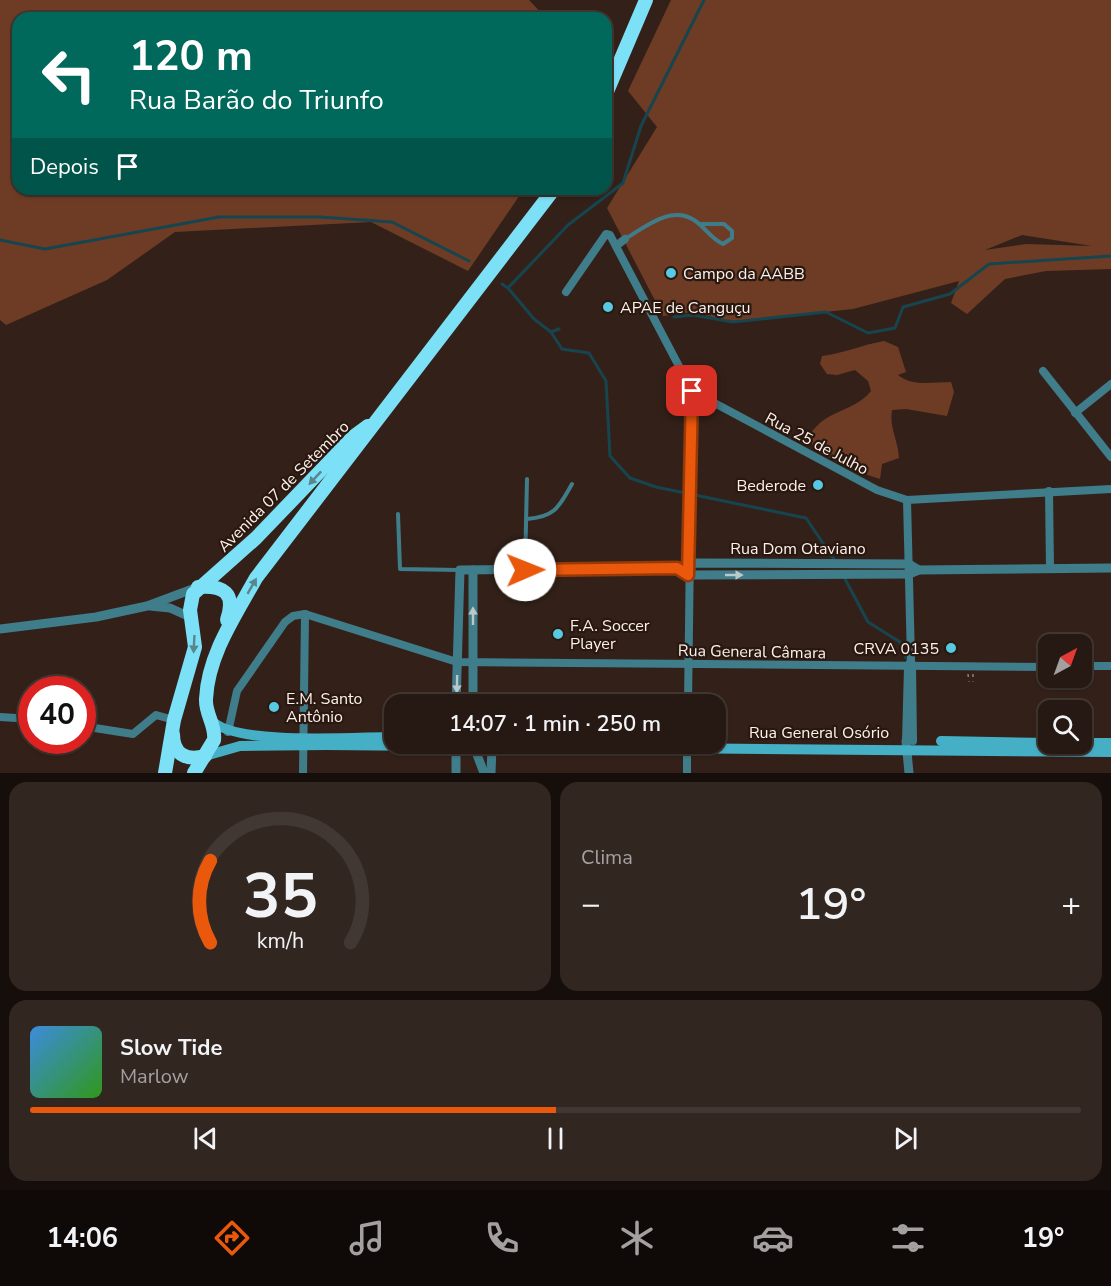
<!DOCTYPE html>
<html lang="pt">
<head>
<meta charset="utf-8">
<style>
  body { margin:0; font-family:"Nunito Sans",sans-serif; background:#322621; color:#f1f3f6; height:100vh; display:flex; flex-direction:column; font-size:22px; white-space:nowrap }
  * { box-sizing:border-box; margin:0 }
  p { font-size:20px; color:#a4a0a0 }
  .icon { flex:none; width:33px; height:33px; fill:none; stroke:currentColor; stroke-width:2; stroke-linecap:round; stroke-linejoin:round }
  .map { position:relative; height:773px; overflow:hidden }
  .sheet { display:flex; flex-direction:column; gap:9px; padding:9px; background:#150e0a; flex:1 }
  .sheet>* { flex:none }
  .guide { position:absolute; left:12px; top:12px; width:600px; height:183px; border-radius:18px; box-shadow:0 2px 4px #0004,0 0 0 2px #423833; background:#00695c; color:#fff; overflow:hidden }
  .needle { width:39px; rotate:41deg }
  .fabs { position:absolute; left:1038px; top:634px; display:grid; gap:12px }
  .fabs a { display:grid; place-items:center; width:54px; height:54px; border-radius:12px; background:#261913; box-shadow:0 2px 4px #0004,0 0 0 2px #423833; font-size:30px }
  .speed { position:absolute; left:18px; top:676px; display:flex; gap:12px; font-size:30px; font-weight:700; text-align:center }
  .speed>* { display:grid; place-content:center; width:78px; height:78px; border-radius:50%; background:#261913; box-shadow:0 2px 4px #0004,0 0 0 2px #423833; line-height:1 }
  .speed .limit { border:9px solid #d22; background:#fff; color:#111 }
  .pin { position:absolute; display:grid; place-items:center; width:51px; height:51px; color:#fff; margin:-26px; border-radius:12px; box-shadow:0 3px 9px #0006 }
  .me { position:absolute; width:66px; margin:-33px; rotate:89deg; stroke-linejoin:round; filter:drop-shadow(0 0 4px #0008) }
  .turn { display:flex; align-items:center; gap:21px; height:126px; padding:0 18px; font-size:27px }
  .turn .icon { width:78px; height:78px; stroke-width:2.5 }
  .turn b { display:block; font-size:42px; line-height:51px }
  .then { display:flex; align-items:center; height:57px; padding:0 18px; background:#0003; gap:12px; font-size:22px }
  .big { font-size:45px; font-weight:600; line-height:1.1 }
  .sheet .widget { flex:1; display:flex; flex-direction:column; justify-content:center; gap:9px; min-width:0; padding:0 21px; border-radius:18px; background:#322621 }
  .sheet .dial { align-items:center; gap:0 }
  .dial svg { height:156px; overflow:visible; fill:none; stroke:#423833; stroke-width:7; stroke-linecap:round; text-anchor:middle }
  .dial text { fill:#f1f3f6; stroke:none }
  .song { display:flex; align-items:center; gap:18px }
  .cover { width:72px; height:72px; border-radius:9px; background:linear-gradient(135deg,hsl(210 70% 55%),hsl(110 70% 35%)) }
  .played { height:6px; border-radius:3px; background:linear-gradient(90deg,#ea580c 50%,#423833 50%) }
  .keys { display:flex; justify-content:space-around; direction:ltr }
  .heat { display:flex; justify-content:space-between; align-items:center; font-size:33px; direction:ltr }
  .sheet .tiles { flex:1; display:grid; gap:9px; grid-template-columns:1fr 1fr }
  .widget:last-child { grid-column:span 2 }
  .trip { position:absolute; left:384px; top:694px; width:342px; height:60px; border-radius:18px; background:#261913; box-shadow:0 2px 4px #0004,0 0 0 2px #423833; font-weight:600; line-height:60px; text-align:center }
  .tabs { display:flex; height:96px; justify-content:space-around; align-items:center; background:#0f0a08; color:#a4a0a0 }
  .tabs .icon { width:42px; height:42px }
  .tabs .on { color:#ea580c }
  .tabs b { font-size:27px; color:#f1f3f6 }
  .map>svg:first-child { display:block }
</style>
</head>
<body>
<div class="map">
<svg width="1111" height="773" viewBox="0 0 1111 773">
  <rect width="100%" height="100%" fill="#332119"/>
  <g fill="#6e3c25" fill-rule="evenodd">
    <path d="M0,0H529L546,18H18V189H524L468,271L371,222L175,232L107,280L6,325L0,320Z"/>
    <path d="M671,0H1111V269L1046,271L1005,279L967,314L951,303L959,281L853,309L733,322L692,312L663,316L607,208L657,127L628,91ZM1022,235L1092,246L1026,244L985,250Z"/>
    <path d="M884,341L898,347L906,372L898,375C913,387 933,382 951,382L954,392L947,416L906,409L892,410C889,427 898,440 899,458L882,464L880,479C853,471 828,460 807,440C823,408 851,415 871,391L868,381L855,370L837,375L827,374L820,364L822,356C844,353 862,345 884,341Z"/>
  </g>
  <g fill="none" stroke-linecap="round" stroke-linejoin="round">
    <g stroke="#16454f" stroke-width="3">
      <path d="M0,240L45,249L219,217H320L392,222L469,261"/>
      <path d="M502,284L508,288L568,225L623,183L641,126L704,0"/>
      <path d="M508,288L534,319L551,332L559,329"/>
      <path d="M674,317L693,315L733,322L826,312L868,333L895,328L903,307L950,294L989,264L1111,256"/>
      <path d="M551,332L562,349L589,353L606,381L610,456L630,478L656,487L806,518L835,561"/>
      <path d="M844,577L868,622L900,642L906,658"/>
    </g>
    <g stroke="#90817a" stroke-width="1.5" stroke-dasharray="3 4.5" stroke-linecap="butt">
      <path d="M968,674L969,682"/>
      <path d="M973,674V682"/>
    </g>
    <g stroke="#407d8b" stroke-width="4">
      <path d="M625,239C645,227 671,205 694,220C705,227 710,238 723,244L732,238V231L724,224H699"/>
      <path d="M398,514L400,569L459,570"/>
      <path d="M527,519C555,517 559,507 572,484"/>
      <path d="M525,569L527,479"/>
    </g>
    <g stroke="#407d8b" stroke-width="8">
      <path d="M616,246L625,239"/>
      <path d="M566,292L606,234L610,235L692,391L877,490L907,500L1111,489"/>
      <path d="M1043,371L1111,457"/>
      <path d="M1075,413L1111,384"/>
      <path d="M1049,491L1050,569"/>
      <path d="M912,664L913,741"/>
      <path d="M1082,666H1111"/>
      <path d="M688,705L692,391"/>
      <path d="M0,717L32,719"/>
      <path d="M82,726L133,734L156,715L174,720"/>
      <path d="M228,732L237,691L285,622L293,616L305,614L457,662L1048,667"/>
      <path d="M906,741L908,667L911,660L907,500"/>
      <path d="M303,773L305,614"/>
      <path d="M687,773V745"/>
    </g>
    <g stroke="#407d8b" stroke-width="9">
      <path d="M677,568L688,575L909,574L919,570L1111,568"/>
      <path d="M150,606L170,608L190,617"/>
      <path d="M0,629L96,617L147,606L198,587"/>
      <path d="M456,705L460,570L677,568L689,563L909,564L919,570"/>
      <path d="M473,705V570"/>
      <path d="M906,741L909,773"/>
      <path d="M456,744V773"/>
      <path d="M473,744L484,773"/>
      <path d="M491,773L492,747"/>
    </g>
    <g stroke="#45afc6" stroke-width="10">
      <path d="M212,721C238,746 355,737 394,737"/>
      <path d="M941,741L1048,743"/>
      <path d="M1082,743H1111"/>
      <path d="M205,756L240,746L326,745L1111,752"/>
    </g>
    <g stroke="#7ce0f6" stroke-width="14">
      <path d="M606,94L646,0"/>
      <path d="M198,587C224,585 236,593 227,620"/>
      <path d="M173,734C173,755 187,761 205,756"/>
      <path d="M165,773L174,720L195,647L190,610L193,594L256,538L353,437L368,426"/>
      <path d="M194,773L214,740C216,725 205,714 206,699C208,655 235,616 256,578L554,189"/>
    </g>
  </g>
  <defs><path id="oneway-solid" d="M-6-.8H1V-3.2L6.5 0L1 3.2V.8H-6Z" transform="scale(1.5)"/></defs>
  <g fill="#57868e">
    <use href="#oneway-solid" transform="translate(315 478) rotate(133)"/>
    <use href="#oneway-solid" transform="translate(252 586) rotate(-60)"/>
    <use href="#oneway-solid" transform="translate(194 644) rotate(93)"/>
  </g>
  <g fill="#bbc8c9">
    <use href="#oneway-solid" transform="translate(734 575)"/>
    <use href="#oneway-solid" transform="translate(473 616) rotate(-90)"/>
    <use href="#oneway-solid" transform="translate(457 684) rotate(91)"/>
  </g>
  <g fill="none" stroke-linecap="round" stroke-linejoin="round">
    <g stroke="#983908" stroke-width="15">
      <path id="route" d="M525,570L677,568L688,575L692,391"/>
    </g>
    <use href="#route" stroke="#ea580c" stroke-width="10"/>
  </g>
  <g fill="#57c9e2" stroke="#291810" stroke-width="2">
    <circle cx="671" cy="273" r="6"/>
    <circle cx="608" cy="307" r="6"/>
    <circle cx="818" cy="485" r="6"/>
    <circle cx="558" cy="634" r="6"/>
    <circle cx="951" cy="648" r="6"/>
    <circle cx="274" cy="707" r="6"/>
  </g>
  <g text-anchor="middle" stroke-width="4.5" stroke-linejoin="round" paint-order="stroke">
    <g font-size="16" fill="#fdf0eb" stroke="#291810" text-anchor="start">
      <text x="683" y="279">Campo da AABB</text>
      <text x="620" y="313">APAE de Canguçu</text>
      <text x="806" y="491" text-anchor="end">Bederode</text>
      <text x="570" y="631">F.A. Soccer<tspan x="570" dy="18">Player</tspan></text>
      <text x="939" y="654" text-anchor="end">CRVA 0135</text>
      <text x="286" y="704">E.M. Santo<tspan x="286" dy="18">Antônio</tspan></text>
    </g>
    <g font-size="16" fill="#fdf0eb" stroke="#291810">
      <text transform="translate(817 443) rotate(28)" y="6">Rua 25 de Julho</text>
      <text transform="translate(283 486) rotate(-45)" y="6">Avenida 07 de Setembro</text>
      <text x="798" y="554">Rua Dom Otaviano</text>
      <text transform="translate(752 651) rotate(1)" y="6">Rua General Câmara</text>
      <text x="819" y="738">Rua General Osório</text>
    </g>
  </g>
</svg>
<div class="fabs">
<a><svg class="needle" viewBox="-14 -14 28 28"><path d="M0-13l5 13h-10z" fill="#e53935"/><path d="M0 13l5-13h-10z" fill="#a4a0a0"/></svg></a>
<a><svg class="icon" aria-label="search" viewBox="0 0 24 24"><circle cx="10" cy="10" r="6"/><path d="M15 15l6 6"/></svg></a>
</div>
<div class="speed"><div class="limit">40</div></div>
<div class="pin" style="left:692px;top:391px;background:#d93025"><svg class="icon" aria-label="arrive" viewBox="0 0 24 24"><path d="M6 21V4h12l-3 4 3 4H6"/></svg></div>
<svg class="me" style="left:525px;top:570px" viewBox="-20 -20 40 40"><circle r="19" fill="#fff"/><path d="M0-13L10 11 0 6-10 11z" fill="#ea580c"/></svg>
<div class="trip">14:07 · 1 min · 250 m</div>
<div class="guide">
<div class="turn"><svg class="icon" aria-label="left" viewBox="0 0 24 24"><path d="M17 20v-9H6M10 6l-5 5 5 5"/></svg><div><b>120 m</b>Rua Barão do Triunfo</div></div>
<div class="then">Depois<svg class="icon" aria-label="arrive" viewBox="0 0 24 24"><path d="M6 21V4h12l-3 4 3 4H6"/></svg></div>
</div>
</div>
<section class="sheet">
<div class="tiles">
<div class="widget dial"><svg viewBox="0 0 100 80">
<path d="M14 69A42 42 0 1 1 86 69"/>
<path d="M14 69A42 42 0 0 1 14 27" stroke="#ea580c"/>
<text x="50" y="56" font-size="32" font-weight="700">35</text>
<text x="50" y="72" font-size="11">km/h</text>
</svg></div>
<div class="widget"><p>Clima</p>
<div class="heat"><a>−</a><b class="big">19°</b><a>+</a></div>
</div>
<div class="widget">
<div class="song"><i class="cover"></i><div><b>Slow Tide</b><p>Marlow</p></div></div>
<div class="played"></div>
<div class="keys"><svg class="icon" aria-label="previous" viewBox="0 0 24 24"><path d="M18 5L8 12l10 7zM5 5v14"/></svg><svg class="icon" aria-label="pause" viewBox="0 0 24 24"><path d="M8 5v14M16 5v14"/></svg><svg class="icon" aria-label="next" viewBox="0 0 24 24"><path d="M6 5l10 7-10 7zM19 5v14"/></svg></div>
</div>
</div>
</section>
<nav class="tabs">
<b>14:06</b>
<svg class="icon on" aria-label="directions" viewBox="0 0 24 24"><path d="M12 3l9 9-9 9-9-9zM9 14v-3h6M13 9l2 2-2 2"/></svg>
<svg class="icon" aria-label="music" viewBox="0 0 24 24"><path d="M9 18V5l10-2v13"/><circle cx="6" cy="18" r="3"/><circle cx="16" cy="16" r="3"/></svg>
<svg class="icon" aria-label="phone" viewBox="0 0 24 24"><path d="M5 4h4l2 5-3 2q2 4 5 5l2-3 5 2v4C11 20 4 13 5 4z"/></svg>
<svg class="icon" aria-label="climate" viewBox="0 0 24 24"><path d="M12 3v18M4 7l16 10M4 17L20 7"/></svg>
<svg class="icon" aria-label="car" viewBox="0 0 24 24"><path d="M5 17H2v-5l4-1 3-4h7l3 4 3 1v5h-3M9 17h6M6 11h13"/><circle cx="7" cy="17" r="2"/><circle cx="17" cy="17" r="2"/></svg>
<svg class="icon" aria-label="filters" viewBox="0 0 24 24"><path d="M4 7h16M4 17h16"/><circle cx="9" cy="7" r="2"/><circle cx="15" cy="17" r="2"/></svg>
<b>19°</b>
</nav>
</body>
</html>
